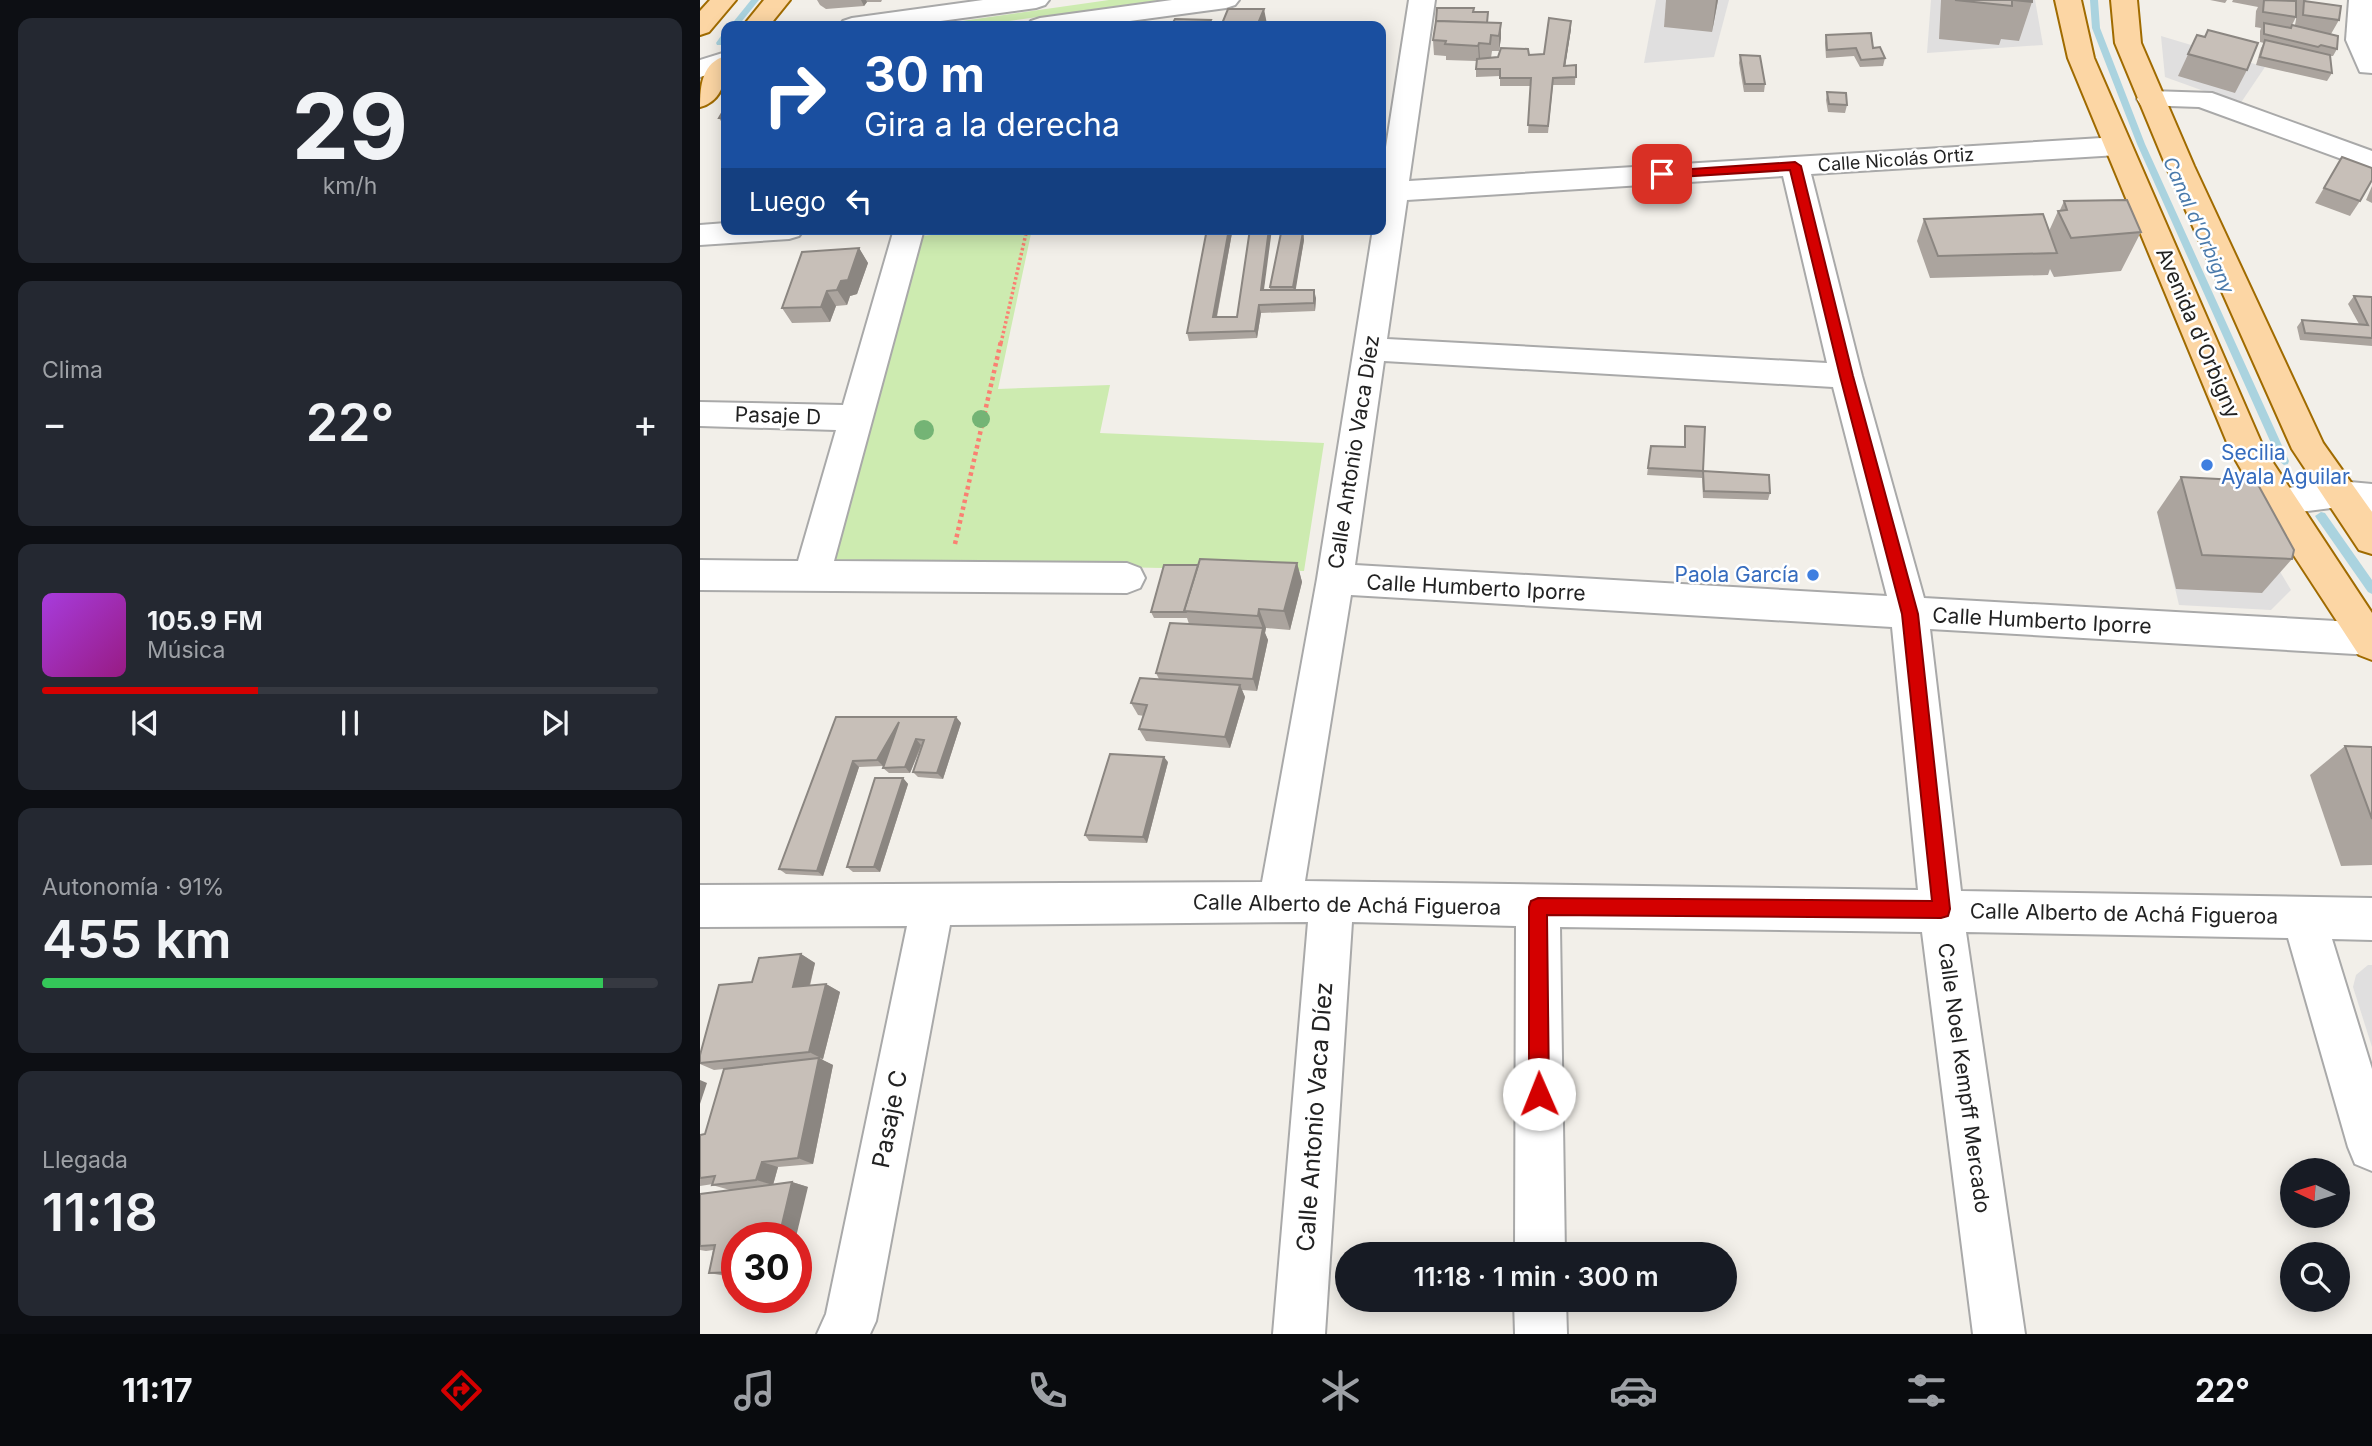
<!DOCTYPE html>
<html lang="es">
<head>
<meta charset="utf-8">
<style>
  body { margin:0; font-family:Inter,sans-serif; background:#242831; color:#f1f3f6; height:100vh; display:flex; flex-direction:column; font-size:26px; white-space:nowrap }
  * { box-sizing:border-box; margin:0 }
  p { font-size:23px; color:#9ea1a6 }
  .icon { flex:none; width:38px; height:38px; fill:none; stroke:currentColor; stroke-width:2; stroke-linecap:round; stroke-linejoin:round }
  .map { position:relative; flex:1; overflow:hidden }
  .details { display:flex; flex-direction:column; gap:18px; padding:18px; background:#0d0f14; width:700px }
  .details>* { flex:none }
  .banner { position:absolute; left:21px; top:21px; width:665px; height:214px; border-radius:14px; box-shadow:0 4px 18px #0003; background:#1a4fa0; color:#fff; overflow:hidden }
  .needle { width:46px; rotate:274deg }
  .buttons { position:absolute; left:1580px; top:1158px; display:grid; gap:14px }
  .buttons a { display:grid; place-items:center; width:70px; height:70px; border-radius:50%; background:#171b24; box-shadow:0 4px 18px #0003; font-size:35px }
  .speed { position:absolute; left:21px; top:1222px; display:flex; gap:14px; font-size:35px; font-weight:700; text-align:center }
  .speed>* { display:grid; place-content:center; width:91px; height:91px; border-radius:50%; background:#171b24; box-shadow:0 4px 18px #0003; line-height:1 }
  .speed .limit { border:10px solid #d22; background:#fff; color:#111 }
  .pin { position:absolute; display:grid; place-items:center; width:60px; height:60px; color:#fff; margin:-30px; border-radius:14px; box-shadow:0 4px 10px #0006 }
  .me { position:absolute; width:77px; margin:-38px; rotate:359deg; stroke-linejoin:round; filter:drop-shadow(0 0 5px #0008) }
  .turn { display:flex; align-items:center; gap:24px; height:147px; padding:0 28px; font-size:32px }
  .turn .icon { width:91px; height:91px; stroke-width:2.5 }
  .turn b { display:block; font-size:49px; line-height:60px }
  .then { display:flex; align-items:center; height:66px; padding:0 28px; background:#0003; gap:14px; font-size:26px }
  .big { font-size:52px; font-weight:600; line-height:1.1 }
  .details .card { flex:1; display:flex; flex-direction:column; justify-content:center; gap:10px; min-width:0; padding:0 24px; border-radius:14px; background:#242831 }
  .details .dial { align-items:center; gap:0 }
  .dial b { font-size:91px; line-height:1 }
  .song { display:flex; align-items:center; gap:21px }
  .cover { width:84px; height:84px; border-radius:10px; background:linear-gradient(135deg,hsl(280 70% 55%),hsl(310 70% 35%)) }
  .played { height:7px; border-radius:4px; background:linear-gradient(90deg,#d40000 35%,#363941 35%) }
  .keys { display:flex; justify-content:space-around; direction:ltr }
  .heat { display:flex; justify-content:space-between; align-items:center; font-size:38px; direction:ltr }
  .charge { height:10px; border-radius:5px; background:linear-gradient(90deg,#34c759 91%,#363941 0) }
  .trip { position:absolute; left:635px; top:1242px; width:402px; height:70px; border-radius:35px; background:#171b24; box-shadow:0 4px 18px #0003; font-weight:600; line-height:70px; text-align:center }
  .dock { display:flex; height:112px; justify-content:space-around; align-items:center; background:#090b0e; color:#9ea1a6 }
  .dock .icon { width:49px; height:49px }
  .dock .selected { color:#d40000 }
  .dock b { font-size:32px; color:#f1f3f6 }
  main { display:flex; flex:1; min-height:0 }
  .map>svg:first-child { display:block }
</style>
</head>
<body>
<main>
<section class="details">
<div class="card dial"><b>29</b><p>km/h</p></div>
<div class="card"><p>Clima</p>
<div class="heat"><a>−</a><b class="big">22°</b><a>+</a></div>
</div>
<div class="card">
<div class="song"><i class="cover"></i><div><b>105.9 FM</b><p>Música</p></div></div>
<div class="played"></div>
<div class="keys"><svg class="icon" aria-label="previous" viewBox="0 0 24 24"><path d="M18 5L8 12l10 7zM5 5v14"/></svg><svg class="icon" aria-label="pause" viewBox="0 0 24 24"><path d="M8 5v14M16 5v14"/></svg><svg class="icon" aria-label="next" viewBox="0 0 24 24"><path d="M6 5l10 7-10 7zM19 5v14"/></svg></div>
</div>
<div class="card"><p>Autonomía · 91%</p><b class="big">455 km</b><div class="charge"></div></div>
<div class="card"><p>Llegada</p><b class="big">11:18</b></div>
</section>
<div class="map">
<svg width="1672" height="1334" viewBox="0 0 1672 1334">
  <rect width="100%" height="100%" fill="#f2efe9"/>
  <g fill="#e0dfdf">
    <path d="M956,0H1029L1014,57L944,63Z"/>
    <path d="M1231,0H1335L1343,45L1227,53Z"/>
    <path d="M1461,36L1565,67L1540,104L1465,77Z"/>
    <path d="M1457,512L1548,518L1591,590L1571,610L1479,605Z"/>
    <path d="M1668,965H1672V1047L1653,987L1656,975Z"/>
  </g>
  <g fill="#cdebb0">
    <path d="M409,0H461L273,26H227Z"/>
    <path d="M300,229H332L298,389L410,385L400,433L624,443L604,571L133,561L220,236Z"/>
  </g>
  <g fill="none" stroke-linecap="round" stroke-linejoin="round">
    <g fill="#aad3df" fill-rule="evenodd">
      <path d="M51,0H59L38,26H30Z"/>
      <path d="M1390,0H1398L1400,28L1445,144L1589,461L1588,464L1584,465L1579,461L1437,144L1392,28Z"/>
      <path d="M23,33H26V40L23,45H17L16,43Z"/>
      <path d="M1621,512L1625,513L1672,580V594L1668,592L1617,519L1615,516Z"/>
    </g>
    <g stroke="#a9a9a9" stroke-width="4">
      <g id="minor">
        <path d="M283,0H349L345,5L336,8L204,26H139L143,21L152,18Z"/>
        <path d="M472,0H539L535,5L526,8L393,26H327L331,21L340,18Z"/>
        <path d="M709,0H735L709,181L1418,137L1428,140L1432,146L1428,152L1418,155L1111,174L1162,376L1224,598L1672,623V655L1230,629L1261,891L1672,898V940L1632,939L1672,1069V1171L1655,1164L1648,1147L1588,938L1266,932L1325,1334H1273L1222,932L860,927L865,1255H815L816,926L652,922L625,1334H573L608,922L250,925L176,1321L170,1334H117L126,1314L207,926L0,927V885L562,882L617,579L673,229H681V179ZM1083,176L1127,363L687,339L707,200ZM684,361L1133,387L1187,596L655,565ZM651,595L1192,627L1218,890L605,881Z"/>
        <path d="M1649,0H1672V73L1660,72L1646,40Z"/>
        <path d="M26,52V69L0,77V60Z"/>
        <path d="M1451,91L1512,93L1672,151V170L1499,107L1441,105L1437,99L1441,93Z"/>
        <path d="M26,223V229H104L99,236L89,239L0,245V225Z"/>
        <path d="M194,229H224L134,561L427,563L440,568L445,578L440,588L427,593L0,590V560L98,561L136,430L0,426V402L143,405Z"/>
        <path d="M1639,481L1672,484V512L1639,507L1577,515L1565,511L1559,501L1565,491Z"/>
        <path d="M814,1300H866L867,1334H815Z"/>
      </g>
    </g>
    <g stroke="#a06b00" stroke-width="4">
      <g id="major">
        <path d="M10,0H36L9,32L0,35V11Z"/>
        <path d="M64,0H90L69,26H43Z"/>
        <path d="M1355,0H1381L1394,58L1564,449L1672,613V660L1659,655L1565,511L1531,452L1368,58Z"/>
        <path d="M1411,0H1437L1441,43L1494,166L1623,443L1672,512V554L1659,550L1592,449L1466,166L1415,43Z"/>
        <path d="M26,56C27,77 23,101 0,107C0,86 2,62 26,56Z"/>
      </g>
    </g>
    <path stroke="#fa8072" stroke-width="3.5" stroke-dasharray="2.5 2.5" stroke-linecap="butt" d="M301,343L327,229"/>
    <path stroke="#fa8072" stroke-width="4.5" stroke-dasharray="3.5 3.5" stroke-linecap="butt" d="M255,544L301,341"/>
    <use href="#minor" fill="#fff" fill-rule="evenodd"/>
    <use href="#major" fill="#fcd6a4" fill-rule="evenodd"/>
  </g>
  <g fill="#74b475">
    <circle cx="281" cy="419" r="9"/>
    <circle cx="224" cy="430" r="10"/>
  </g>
  <g fill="#aba49e" fill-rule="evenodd">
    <path d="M117,0H182L181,2H167L164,6L126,9L120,5Z"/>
    <path d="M966,0H1018L1012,32L964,27Z"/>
    <path d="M1241,0H1332V2L1319,41L1301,39L1299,45L1239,39Z"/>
    <path d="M1510,0H1527L1525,3Z"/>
    <path d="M1533,0H1605L1639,20L1631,34L1637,49L1633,56H1630L1632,73L1627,81L1556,65L1561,48L1564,43L1560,42V31L1561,28L1555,27L1556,11L1558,7L1532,2ZM1596,14H1597L1595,25H1592L1596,17Z"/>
    <path d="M773,12L788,23H801V38L799,51H792L791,58L844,54L871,21V29L865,66L876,65L875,85H853L848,133H828L831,86H800V76L776,77V61L746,60V56L734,55L733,40Z"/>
    <path d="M1126,35L1185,58L1183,66L1160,67L1154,56L1126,58L1125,43Z"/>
    <path d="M1497,35L1505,37L1547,70L1535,93L1478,76Z"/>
    <path d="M1040,55L1065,84L1064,92H1044L1039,63Z"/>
    <path d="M1127,92L1147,105L1145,113L1128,112L1126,100Z"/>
    <path d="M26,106V129L19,118Z"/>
    <path d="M1642,157L1660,201L1650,216L1615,203Z"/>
    <path d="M1672,186V203L1666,200Z"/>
    <path d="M1364,201L1441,232L1421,271L1354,277L1350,269L1348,275L1230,278L1217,241L1224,219L1349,231L1358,211L1360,210Z"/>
    <path d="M603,232L604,240L595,290L616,298L615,311L561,313L557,338L489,341L487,333L532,233L517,317H537L564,290H570V287Z"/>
    <path d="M159,248L168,263L157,294L150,296L147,305L136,306L130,322L92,323L82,308Z"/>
    <path d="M1654,296L1672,297V346L1600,340L1597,327L1602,320L1659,324L1648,304Z"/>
    <path d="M985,426L1003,471L1002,478L947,475L951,446L984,447Z"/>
    <path d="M1003,471L1070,493L1068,500L1003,498L1002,478Z"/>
    <path d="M1481,477L1592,559L1562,593L1476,589L1457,512Z"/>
    <path d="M597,563L602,582L590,630L566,628L565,633L568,640L557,691L542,690L545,697L530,748L446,741L439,729L444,716L438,715L431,703L459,679L456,673L489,624L487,618H454L451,612L498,565Z"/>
    <path d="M136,717H256L261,723L243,779L218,777L213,772L222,745L210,773H189L183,768L185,763L183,766L159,767L123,876L86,874L79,869Z"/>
    <path d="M1645,746L1672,747V865L1641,866L1610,775Z"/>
    <path d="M468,762L447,843L389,841L385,835Z"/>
    <path d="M203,778L208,784L180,872H153L147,867Z"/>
    <path d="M101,954L115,963L110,986L126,984L140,992L123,1059L122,1060L133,1065L113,1164L78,1167L73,1185L92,1182L108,1187L37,1237V1276H26L9,1273L13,1250L6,1251L0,1250V1194L60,1187L30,1190L12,1185L13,1184L0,1186V1135L5,1134L24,1069L14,1070L0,1064V1055L52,982Z"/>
  </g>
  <g fill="#8b8681">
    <path d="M161,0H166L167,2L164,6Z"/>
    <path d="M1016,0H1018L1012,32Z"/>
    <path d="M564,9L567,24L566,26H557Z"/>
    <path d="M871,21V29L864,74V66Z"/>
    <path d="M801,23V38L799,51V36Z"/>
    <path d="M779,43L780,58L779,61L778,46Z"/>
    <path d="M529,229H531L532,233L515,325L513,317Z"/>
    <path d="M569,229H572L563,297L561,290Z"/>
    <path d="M603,232L604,240L595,294L593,287Z"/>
    <path d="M159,248L168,263L157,294L150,296L147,305L137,290L141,281Z"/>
    <path d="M614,290L616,298L615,311L614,303Z"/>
    <path d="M127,291L136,306L130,322L121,307Z"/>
    <path d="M559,305L561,313L557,338L555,331Z"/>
    <path d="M597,563L602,582L590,630L584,611Z"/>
    <path d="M559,609L566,628L565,633L568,640L557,691L553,679L563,629L558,616Z"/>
    <path d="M540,685L545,697L530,748L525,737Z"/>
    <path d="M256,717L261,723L243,779L237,773Z"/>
    <path d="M199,722L205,728L183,766L177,760Z"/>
    <path d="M216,739L221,745L210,773L205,767Z"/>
    <path d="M464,757L468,762L447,843L443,837Z"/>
    <path d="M153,761L159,767L123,876L117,871Z"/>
    <path d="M203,778L208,784L180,872L174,867Z"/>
    <path d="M101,954L115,963L107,995L93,987Z"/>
    <path d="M126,984L140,992L123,1059L109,1052Z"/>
    <path d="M119,1058L133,1065L113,1164L98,1158Z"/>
    <path d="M0,1080L7,1083L0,1104Z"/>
    <path d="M62,1162L78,1167L73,1185L56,1180Z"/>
    <path d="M92,1182L108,1187L96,1237H79Z"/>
  </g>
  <g fill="#c7bfb8" stroke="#8b8681" stroke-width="2">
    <path d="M1255,0H1312V6Z"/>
    <path d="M1313,0H1332V2Z"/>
    <path d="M1564,0L1596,1V17L1563,12Z"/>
    <path d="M1604,1L1641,6L1639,20L1603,15Z"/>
    <path d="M737,8H774L773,12H788L787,23L736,21Z"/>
    <path d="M528,9H564L557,26H521Z"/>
    <path d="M849,18L871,21L864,66L876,65V77L853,78L848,126L828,125L831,78H800V69H776L777,59L798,57L801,48L828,49L829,55L844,54Z"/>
    <path d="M475,19L511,20L508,26H471Z"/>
    <path d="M736,21L801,23L799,36L791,35L790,44L779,43L778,46L745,44L746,41L733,40Z"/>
    <path d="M1564,23L1591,28L1592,25L1638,36L1637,49L1621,45L1618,47L1564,34Z"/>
    <path d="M1508,30L1558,43L1547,70L1488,54L1497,35L1505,37Z"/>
    <path d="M1171,33L1173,48L1180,47L1185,58L1161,60L1156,48L1127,50L1126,35Z"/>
    <path d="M1565,40L1630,55L1632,73L1560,57Z"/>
    <path d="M1040,55L1060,56L1065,84H1045Z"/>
    <path d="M1127,92L1146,93L1147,105L1129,104Z"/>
    <path d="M26,106V118H19Z"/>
    <path d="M1642,157L1672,168V180L1660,201L1624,188Z"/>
    <path d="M1427,200L1441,232L1371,238L1358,211L1367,210L1364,201Z"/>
    <path d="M1343,214L1357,253L1238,256L1224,219Z"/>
    <path d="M507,229H529L513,317H537L550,229H569L561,290H614V303L559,305L555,331L487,333Z"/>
    <path d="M603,232L593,287H570L581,233Z"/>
    <path d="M159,248L148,280L141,281L137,290L127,291L121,307L82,308L102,252Z"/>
    <path d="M1654,296L1672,297V338L1605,333L1602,320L1668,325Z"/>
    <path d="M985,426L1005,427L1003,471L948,468L951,446L985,447Z"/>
    <path d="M1003,471L1069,475L1070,493L1004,491Z"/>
    <path d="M1481,477L1556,481L1594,550L1592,559L1502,555Z"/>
    <path d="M500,559L597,563L584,611L559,609L558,616L484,611Z"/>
    <path d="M464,565H498L484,611L485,612H451Z"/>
    <path d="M470,623L563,628L553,679L456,673Z"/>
    <path d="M440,678L540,685L525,737L439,729L447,705L431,703Z"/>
    <path d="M136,717H256L237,773L213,772L224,740L216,739L205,767L183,768L199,722L177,760L153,761L117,871L79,869Z"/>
    <path d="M1645,746L1672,747V819Z"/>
    <path d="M410,754L464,757L443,837L385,835Z"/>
    <path d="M175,778H203L174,867H147Z"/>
    <path d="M101,954L93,987L126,984L109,1052L0,1063V1055L19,985L52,982L59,958Z"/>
    <path d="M119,1058L98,1158L62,1162L56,1180L12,1185L15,1176L0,1178V1135L5,1134L24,1069Z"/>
    <path d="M92,1182L79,1237H37V1272L9,1273L15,1245L0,1246V1194Z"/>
  </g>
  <path fill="#d40000" stroke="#8a0000" stroke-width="2" d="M1095,162L1101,166L1153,376L1218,614L1250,909L1248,916L1241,918L847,915L849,1094L846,1101L839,1104L832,1101L829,1094V907L831,901L838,898L1232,901L1202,614L1140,376L1090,170L962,178L956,174L962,171Z"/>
  <g fill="#3f7fe0" stroke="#fff" stroke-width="2.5">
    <circle cx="1507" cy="465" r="7"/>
    <circle cx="1113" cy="575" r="7"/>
  </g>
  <g text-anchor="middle" stroke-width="5" stroke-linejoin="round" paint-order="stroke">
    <g font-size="18" fill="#222" stroke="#fff">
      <text transform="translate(1196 160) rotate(-4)" y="6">Calle Nicolás Ortiz</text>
    </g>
    <g font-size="19" font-style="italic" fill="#4a7aab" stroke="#fff">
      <text transform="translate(1499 225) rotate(66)" y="7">Canal d'Orbigny</text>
    </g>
    <g font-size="21" fill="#222" stroke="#fff">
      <text transform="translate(1498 333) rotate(67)" y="7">Avenida d'Orbigny</text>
      <text transform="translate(78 416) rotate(2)" y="7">Pasaje D</text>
      <text transform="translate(654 452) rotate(-81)" y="7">Calle Antonio Vaca Díez</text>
      <text transform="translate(776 588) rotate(3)" y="7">Calle Humberto Iporre</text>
      <text transform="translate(1342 621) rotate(3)" y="7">Calle Humberto Iporre</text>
      <text transform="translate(647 905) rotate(1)" y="7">Calle Alberto de Achá Figueroa</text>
      <text transform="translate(1424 914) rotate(1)" y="7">Calle Alberto de Achá Figueroa</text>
      <text transform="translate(1264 1078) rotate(82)" y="7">Calle Noel Kempff Mercado</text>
    </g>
    <g font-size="21" fill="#366cbe" stroke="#fff" text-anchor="start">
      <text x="1521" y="460">Secilia<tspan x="1521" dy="24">Ayala Aguilar</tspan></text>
      <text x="1099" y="582" text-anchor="end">Paola García</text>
    </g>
    <g font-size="24" fill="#222" stroke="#fff">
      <text transform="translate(615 1117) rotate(-86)" y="8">Calle Antonio Vaca Díez</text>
      <text transform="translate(190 1119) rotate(-79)" y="8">Pasaje C</text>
    </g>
  </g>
</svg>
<div class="buttons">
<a><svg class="needle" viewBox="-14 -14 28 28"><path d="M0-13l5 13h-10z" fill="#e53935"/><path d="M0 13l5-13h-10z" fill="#9ea1a6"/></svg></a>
<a><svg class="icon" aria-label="search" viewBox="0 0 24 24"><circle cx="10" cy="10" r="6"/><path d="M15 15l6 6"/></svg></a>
</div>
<div class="speed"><div class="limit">30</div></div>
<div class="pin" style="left:962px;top:174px;background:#d93025"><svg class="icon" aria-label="arrive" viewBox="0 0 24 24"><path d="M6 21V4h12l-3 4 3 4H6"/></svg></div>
<svg class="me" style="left:839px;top:1094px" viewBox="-20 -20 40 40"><circle r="19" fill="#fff"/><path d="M0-13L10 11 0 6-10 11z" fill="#d40000"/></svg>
<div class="trip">11:18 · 1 min · 300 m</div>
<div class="banner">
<div class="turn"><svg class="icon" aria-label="right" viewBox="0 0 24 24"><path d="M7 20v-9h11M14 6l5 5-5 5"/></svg><div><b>30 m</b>Gira a la derecha</div></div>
<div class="then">Luego<svg class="icon" aria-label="left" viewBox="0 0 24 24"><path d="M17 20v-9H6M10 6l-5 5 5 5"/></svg></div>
</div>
</div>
</main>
<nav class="dock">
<b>11:17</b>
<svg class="icon selected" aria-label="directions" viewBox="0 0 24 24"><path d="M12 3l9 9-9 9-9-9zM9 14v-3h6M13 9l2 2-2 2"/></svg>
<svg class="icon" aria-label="music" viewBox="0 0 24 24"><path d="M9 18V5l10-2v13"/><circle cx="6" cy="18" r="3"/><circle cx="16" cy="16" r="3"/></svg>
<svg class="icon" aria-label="phone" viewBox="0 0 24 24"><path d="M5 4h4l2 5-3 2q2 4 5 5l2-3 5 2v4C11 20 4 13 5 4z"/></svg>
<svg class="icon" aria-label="climate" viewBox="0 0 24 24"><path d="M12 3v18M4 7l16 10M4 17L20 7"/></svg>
<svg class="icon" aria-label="car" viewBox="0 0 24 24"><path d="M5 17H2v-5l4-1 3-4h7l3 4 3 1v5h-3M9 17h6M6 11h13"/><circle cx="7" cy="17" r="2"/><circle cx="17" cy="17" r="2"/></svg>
<svg class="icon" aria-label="filters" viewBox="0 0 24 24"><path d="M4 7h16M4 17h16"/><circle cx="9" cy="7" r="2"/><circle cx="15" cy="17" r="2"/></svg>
<b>22°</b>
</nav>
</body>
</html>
